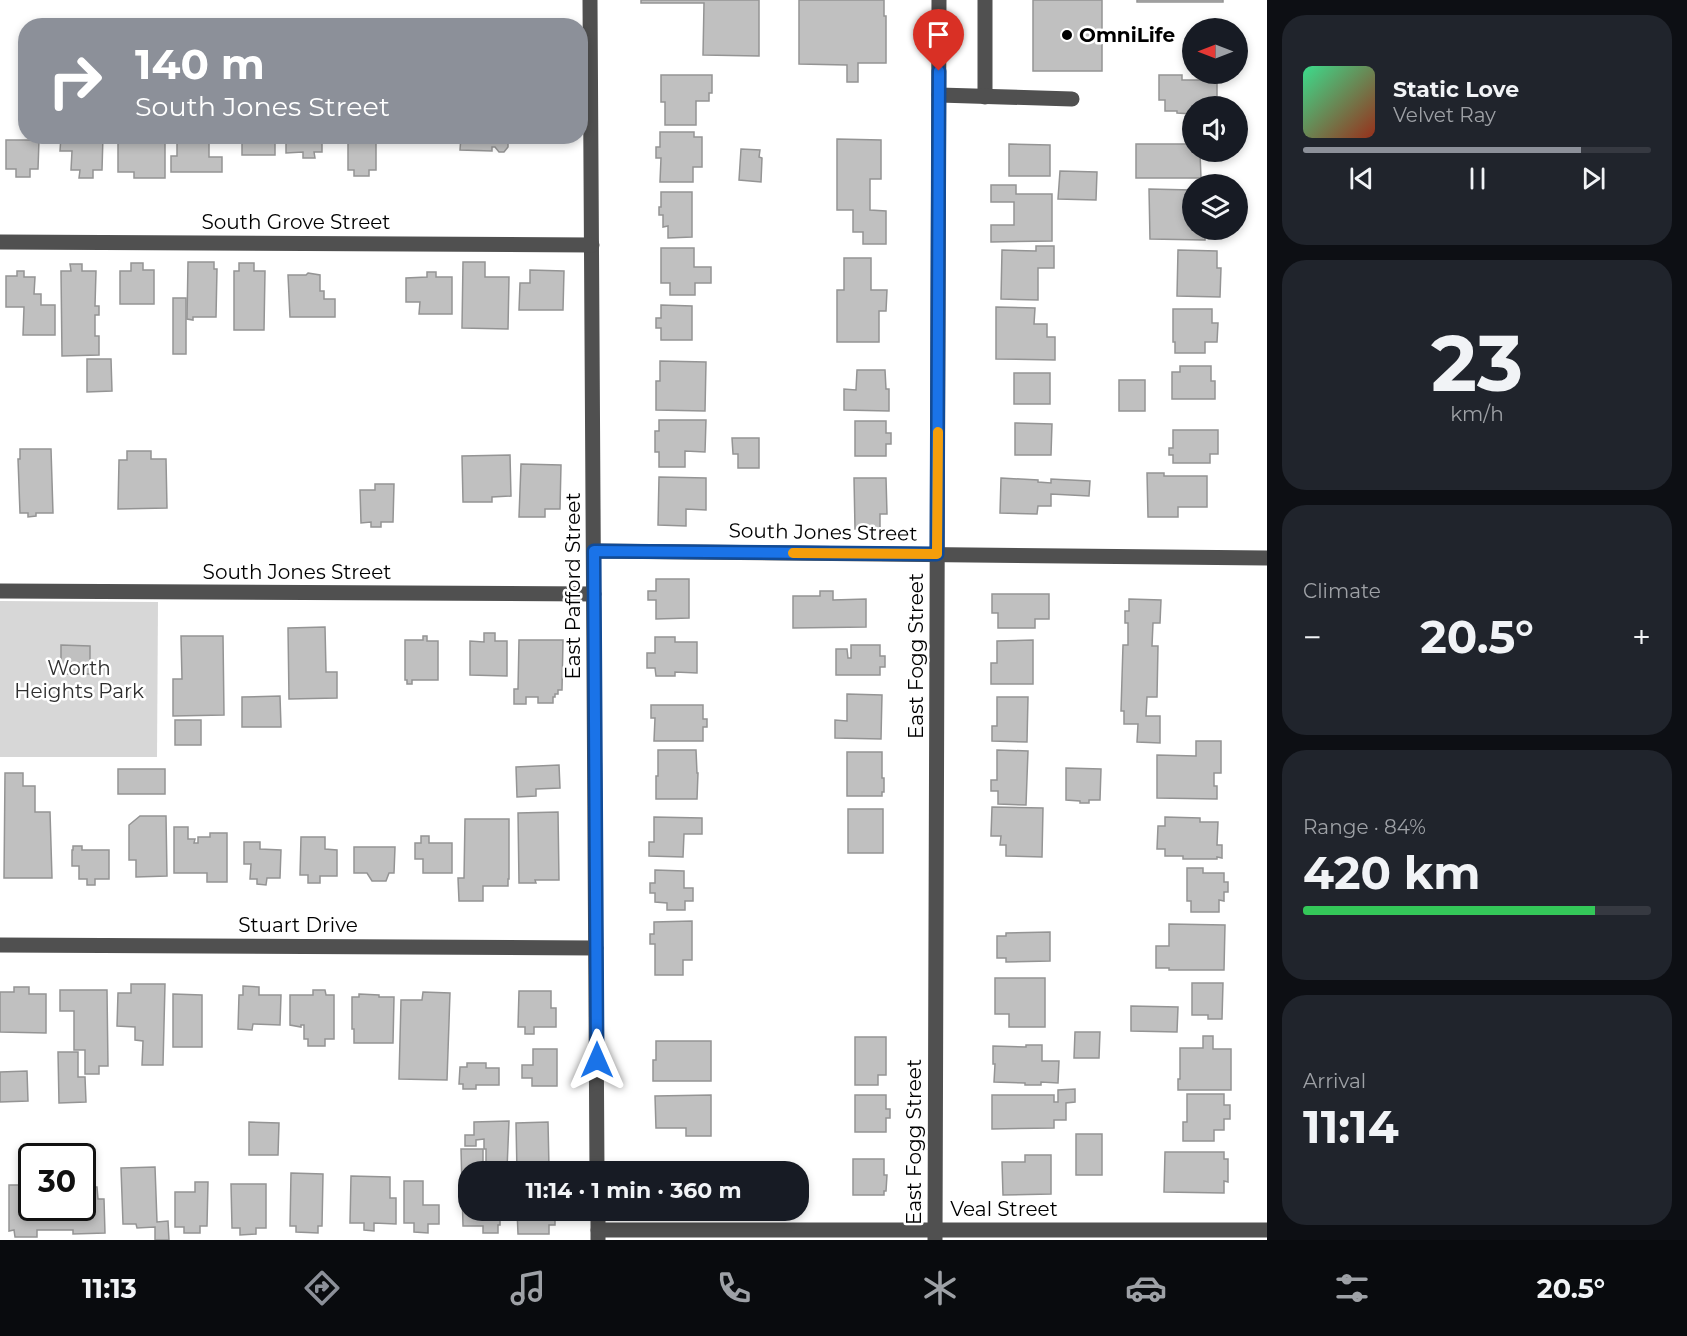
<!DOCTYPE html>
<html lang="en">
<head>
<meta charset="utf-8">
<style>
  body { margin:0; font-family:Montserrat,sans-serif; background:#20242c; color:#f1f3f6; height:100vh; display:flex; flex-direction:column; font-size:22px; white-space:nowrap }
  * { box-sizing:border-box; margin:0 }
  p { font-size:20px; color:#9ea1a6 }
  .icon { flex:none; width:33px; height:33px; fill:none; stroke:currentColor; stroke-width:2; stroke-linecap:round; stroke-linejoin:round }
  .map { position:relative; flex:1; overflow:hidden }
  .details { display:flex; flex-direction:column; gap:15px; padding:15px; background:#0d0f14; width:420px }
  .details>* { flex:none }
  .guide { position:absolute; left:18px; top:18px; width:570px; height:126px; border-radius:24px; box-shadow:0 3px 9px #0003; background:#8c9099; color:#fff; overflow:hidden }
  .needle { width:39px; rotate:270deg }
  .tools { position:absolute; left:1182px; top:18px; display:grid; gap:12px }
  .tools a { display:grid; place-items:center; width:66px; height:66px; border-radius:50%; background:#171b24; box-shadow:0 3px 9px #0003; font-size:30px }
  .speed { position:absolute; left:18px; top:1143px; display:flex; gap:12px; font-size:30px; font-weight:700; text-align:center }
  .speed>* { display:grid; place-content:center; width:78px; height:78px; border-radius:50%; background:#171b24; box-shadow:0 3px 9px #0003; line-height:1 }
  .speed .limit { border:3px solid #111; border-radius:9px; background:#fff; color:#111 }
  .pin { position:absolute; display:grid; place-items:center; width:51px; height:51px; color:#fff; margin:-62px -26px; border-radius:50% 50% 50% 0; rotate:-45deg; box-shadow:0 0 6px #0007 }
  .pin .icon { rotate:45deg }
  .me { position:absolute; width:66px; margin:-33px; rotate:0deg; stroke-linejoin:round; filter:drop-shadow(0 0 4px #0008) }
  .turn { display:flex; align-items:center; gap:21px; height:126px; padding:0 18px; font-size:27px }
  .turn .icon { width:78px; height:78px; stroke-width:2.5 }
  .turn b { display:block; font-size:42px; line-height:51px }
  .big { font-size:45px; font-weight:700; line-height:1.1 }
  .details .card { flex:1; display:flex; flex-direction:column; justify-content:center; gap:9px; min-width:0; padding:0 21px; border-radius:24px; background:#20242c }
  .details .dial { align-items:center; gap:0 }
  .dial b { font-size:78px; line-height:1 }
  .song { display:flex; align-items:center; gap:18px }
  .cover { width:72px; height:72px; border-radius:9px; background:linear-gradient(135deg,hsl(150 70% 55%),hsl(10 70% 35%)) }
  .played { height:6px; border-radius:3px; background:linear-gradient(90deg,#8c9099 80%,#363941 80%) }
  .keys { display:flex; justify-content:space-around; direction:ltr }
  .heat { display:flex; justify-content:space-between; align-items:center; font-size:33px; direction:ltr }
  .charge { height:9px; border-radius:4px; background:linear-gradient(90deg,#34c759 84%,#363941 0) }
  .trip { position:absolute; left:458px; top:1161px; width:351px; height:60px; border-radius:24px; background:#171b24; box-shadow:0 3px 9px #0003; font-weight:700; line-height:60px; text-align:center }
  .tabs { display:flex; height:96px; justify-content:space-around; align-items:center; background:#090b0e; color:#9ea1a6 }
  .tabs .icon { width:42px; height:42px }
  .tabs .current { color:#8c9099 }
  .tabs b { font-size:27px; color:#f1f3f6 }
  main { display:flex; flex:1; min-height:0 }
  .map>svg:first-child { display:block }
</style>
</head>
<body>
<main>
<div class="map">
<svg width="1267" height="1240" viewBox="0 0 1267 1240">
  <rect width="100%" height="100%" fill="#fff"/>
  <path fill="#d7d7d7" d="M0,601L158,602L157,757H0Z"/>
  <g fill="#c0c0c0" stroke="#949494" stroke-width="1.5">
    <path d="M641,0H759V56L703,55L704,3H641Z"/>
    <path d="M799,0H884V16H886V63H858V82H847V65L799,64Z"/>
    <rect x="1033" y="0" width="69" height="71"/>
    <rect x="1137" y="0" width="86" height="2"/>
    <path d="M661,75H712V93H709V101H696V125H665V102H661Z"/>
    <path d="M1159,75H1182V80H1217V97H1220V106H1192V114L1177,113V111H1165V100H1159Z"/>
    <path d="M660,132H694V137H702V167H693V182H660L661,158H656V147H660Z"/>
    <path d="M61,136H103L102,170H93V178H79L80,170H71L72,151H60Z"/>
    <path d="M118,136H165V178H134V172H118Z"/>
    <path d="M193,136H209V157H222V172H171V156H177V140H193Z"/>
    <rect x="242" y="136" width="33" height="19"/>
    <path d="M286,136H322V152H314L315,158H303V152L286,153Z"/>
    <path d="M348,136H376V170H369V176H354V170H348Z"/>
    <path d="M461,136H508V147L504,152H499L495,147H492V151L460,150Z"/>
    <path d="M837,139L881,140V179H870V210L886,211V244H863V232H853V210H837Z"/>
    <path d="M6,140H39L38,169H30V177H16V169H6Z"/>
    <path d="M1009,144L1050,145V176H1009Z"/>
    <path d="M1136,144H1192V152H1200L1201,178H1136Z"/>
    <path d="M741,149L760,150L759,157L762,158L761,182L739,180Z"/>
    <path d="M1060,171L1097,172L1096,200L1058,199Z"/>
    <path d="M991,185H1016V194H1052V241L991,242V225H1014V202H991Z"/>
    <path d="M1149,189L1192,190V230H1205V240L1150,239Z"/>
    <path d="M661,192H692V237L668,238V226L663,227V215H659V207H661Z"/>
    <path d="M1036,246H1054V268H1038V300L1001,299L1002,250L1036,251Z"/>
    <path d="M661,248H694V267H711V283H695V295H670V283H661Z"/>
    <path d="M1178,250L1217,251V268H1221L1220,297L1177,296Z"/>
    <path d="M844,258H871V290H887L886,311H879V342H837V290H844Z"/>
    <path d="M188,262H214V269H217L216,317H193V320L187,319Z"/>
    <path d="M463,262H485V277H509L508,329L462,328Z"/>
    <path d="M131,263H143V270H154V304H120V271H131Z"/>
    <path d="M239,263H254V271H265L264,330H234V271H239Z"/>
    <path d="M70,264H82V271H96L95,306H99V315H95V336H99V355L62,356L61,271H71Z"/>
    <path d="M530,270L564,271L563,310H519L520,283H530Z"/>
    <path d="M17,271H24V277H35L34,294H41V305H55V335H23L24,307H6V276H17Z"/>
    <path d="M427,272H436V277H452V314H419L420,302H406V278L427,277Z"/>
    <path d="M308,273L320,275V291H324V299H335V317H290L288,275H306Z"/>
    <rect x="173" y="298" width="13" height="56"/>
    <path d="M661,305L692,306V340H661V328H656V318H661Z"/>
    <path d="M996,307L1035,308L1034,324H1047V337H1055V360L996,359Z"/>
    <path d="M1173,309H1212V323H1218L1217,342H1205V353H1175V342H1173Z"/>
    <path d="M87,359H111L112,391L87,392Z"/>
    <path d="M660,361L706,362L705,411L656,410V381H660Z"/>
    <path d="M1180,366H1211V381H1215V399H1172V372H1180Z"/>
    <path d="M857,370H885L886,389H889V411L844,410V389L856,390Z"/>
    <rect x="1014" y="373" width="36" height="31"/>
    <rect x="1119" y="380" width="26" height="31"/>
    <path d="M659,420H706L705,452L685,451V467H659V452H655V431H659Z"/>
    <path d="M855,421H886V433H891V444H886V456H855Z"/>
    <path d="M1015,423L1052,424L1051,455H1015Z"/>
    <path d="M1173,430H1218V454H1210V463H1173V455H1169V448H1173Z"/>
    <path d="M732,438H759V468H738V454H733Z"/>
    <path d="M20,449H51L53,513H36V516L28,517V513H20L18,459H20Z"/>
    <path d="M127,451H151V459H166L167,508L118,509L119,460H127Z"/>
    <path d="M510,455L511,496L492,497V502H463L462,456Z"/>
    <path d="M521,464L561,465L560,509H545V517H519Z"/>
    <path d="M1147,473H1164V476H1207V507H1178V517H1148Z"/>
    <path d="M659,477L706,478V510L686,509V526L658,525Z"/>
    <path d="M854,478H886L887,514H880V528L855,529Z"/>
    <path d="M1001,478L1038,480V482L1051,483V479L1090,481L1089,496L1051,494V506H1038L1037,514L1000,513Z"/>
    <path d="M375,484H394L393,522H381V527H371V522L361,523L360,490H375Z"/>
    <path d="M656,579H689V618L656,619V600H648V591H656Z"/>
    <path d="M820,591H833V600L866,599V627L793,628V596H820Z"/>
    <path d="M992,594H1049V619H1035V628H998V613H992Z"/>
    <path d="M1129,599L1161,600L1160,623H1153L1152,646H1158L1157,697H1147L1146,716H1160V743L1137,742L1138,724H1124V711H1121L1123,645H1128V623H1125V611H1129Z"/>
    <path d="M325,627L326,672H337V698L289,699L288,628Z"/>
    <path d="M484,633H495V641H507V676L470,675V641L484,642Z"/>
    <path d="M181,636H223L224,715L173,716V679H182Z"/>
    <path d="M423,636H427V641H438V680H412V684H407V680H405V640H423Z"/>
    <path d="M655,637H675V642H697V673L675,672V676H656L655,668H647V653H655Z"/>
    <path d="M519,640H563L562,690H558V694H555V697H553V703H538V697H526V704H514V689H518Z"/>
    <path d="M1033,640V684H991V663H997V641Z"/>
    <path d="M61,645L90,646V674H61Z"/>
    <path d="M851,645H880V656H885V667H880V675H836V649H847L848,658H851Z"/>
    <path d="M847,694L882,695L881,739L835,738V720L847,721Z"/>
    <path d="M280,696L281,727H242V697Z"/>
    <path d="M997,697H1028L1027,742L992,741V726H997Z"/>
    <path d="M651,705H703V719H707V727H703V741H654L655,718H651Z"/>
    <rect x="175" y="720" width="26" height="25"/>
    <path d="M1196,741H1221V773H1214V786H1217V799L1157,798V755L1196,756Z"/>
    <path d="M658,750H696L697,773H698L697,799H656V776H658Z"/>
    <path d="M997,750L1028,751L1026,805L998,804V791H991V780H997Z"/>
    <path d="M847,752H882V778H884V792H882V796H847Z"/>
    <path d="M559,765L560,788L536,789V796L517,797L516,767Z"/>
    <path d="M1066,768L1101,769L1100,800H1089V803H1080V801L1066,800Z"/>
    <rect x="118" y="769" width="47" height="25"/>
    <path d="M5,773H23V786H35V812H50L52,878H4Z"/>
    <path d="M992,807L1043,808L1042,857L1006,856V845H1000L1001,836H991Z"/>
    <rect x="848" y="809" width="35" height="44"/>
    <path d="M558,812L559,880H535L536,883H519L518,813Z"/>
    <path d="M140,816H166L167,876L136,877V860H129V825Z"/>
    <path d="M654,817L702,818V834H684L683,857L649,856V842H654Z"/>
    <path d="M1165,817L1200,818V822H1218L1217,845H1222V858L1217,857V859H1183V856H1165V849H1157L1158,826H1165Z"/>
    <path d="M465,819H509V879H508V886H483V901H459L458,878H464Z"/>
    <path d="M174,827H188V839H195L194,843H198V837H210V833H227V882H207V873H174Z"/>
    <path d="M421,836H429V843H452V873H423V859H415V843H421Z"/>
    <path d="M301,837H325V849L337,850V876H320V883H308V875H300Z"/>
    <path d="M244,842H260V849L281,850L280,878H267L266,885L257,884V879H250L251,864H244Z"/>
    <path d="M73,846H82V850H109V879H95V885H87V879H79V866H72V850H73Z"/>
    <path d="M354,847H395L394,873H389L386,881H372L367,873H354Z"/>
    <path d="M1187,868H1203V873H1224V882H1228V892H1224V901L1219,900V912H1191V901H1187Z"/>
    <path d="M655,870L684,871V888H693V901H685V910H667V903L655,902V893H650V883H655Z"/>
    <path d="M692,921V960H683V975H655V944H650V934H654V922Z"/>
    <path d="M1169,924L1225,925L1224,970H1169V968H1156V946H1169Z"/>
    <path d="M1050,932V961L1006,962V958H997V936H1006V933Z"/>
    <path d="M995,978H1045V1027H1009V1014H995Z"/>
    <path d="M1192,983H1223L1222,1019H1208V1015H1192Z"/>
    <path d="M131,984H165L163,1065H142L143,1041L135,1040V1027L117,1026L118,993H131Z"/>
    <path d="M243,986L259,987V995H281L280,1025L253,1024L252,1030L238,1029L239,995H243Z"/>
    <path d="M14,987H29V994H46V1033L0,1032V992H14Z"/>
    <path d="M60,990H107L108,1066H99V1074H85V1050H74V1011H60Z"/>
    <path d="M313,990H325L326,995H334V1039H325V1046H308V1039H304V1025H301V1027L290,1025V995H313Z"/>
    <path d="M519,991H551V1008H556V1027H534V1034H525V1027H518Z"/>
    <path d="M423,992L450,993L447,1080L399,1079L401,1000H422Z"/>
    <path d="M173,994L202,995V1047H173Z"/>
    <path d="M359,994L379,995V997H394L393,1043H354V1029H352V997H359Z"/>
    <path d="M1131,1006L1178,1007L1177,1032L1131,1031Z"/>
    <path d="M1075,1032H1100L1099,1058H1074Z"/>
    <path d="M1203,1036H1213V1049H1231V1090H1178V1079H1180V1048H1203Z"/>
    <path d="M855,1037H886V1075H878V1085H855Z"/>
    <path d="M656,1041H711V1081H653V1060H656Z"/>
    <path d="M1026,1045H1042V1061H1059L1058,1083L1041,1082V1085H1025V1083L994,1082L995,1064H993V1046L1026,1047Z"/>
    <path d="M533,1049H557V1086H532V1078H522V1065H533Z"/>
    <path d="M58,1052H78V1077H85L86,1102L59,1103Z"/>
    <path d="M467,1063H486V1068H499V1085H476V1089H463V1084H459L460,1067H467Z"/>
    <path d="M27,1071L28,1101L0,1102V1072Z"/>
    <path d="M1075,1089V1102L1066,1103V1120H1054V1128L992,1129V1095H1054V1102H1058V1090Z"/>
    <path d="M1187,1094H1224V1105H1230V1119H1224V1130H1214V1141H1183V1122H1187Z"/>
    <path d="M711,1095V1136H686V1128H656L655,1096Z"/>
    <path d="M855,1095H886V1109H890V1118H886V1132H855Z"/>
    <path d="M509,1121L507,1169L486,1170V1149H484V1139L476,1140V1146H465V1135H474V1122Z"/>
    <path d="M249,1122L279,1123L278,1155H249Z"/>
    <path d="M548,1122L549,1168L556,1167V1172H517L516,1123Z"/>
    <rect x="1076" y="1134" width="26" height="41"/>
    <path d="M461,1149H483V1172H468V1210H500V1225H498V1233H483V1226H463Z"/>
    <path d="M1165,1152H1224V1159H1228V1182L1224,1181V1193L1164,1192Z"/>
    <path d="M1025,1155H1051V1194L1003,1195L1002,1162H1025Z"/>
    <path d="M853,1159H884V1175H887L886,1191H884V1195H853Z"/>
    <path d="M155,1167L157,1222L168,1221L169,1240H155V1227L137,1228L136,1224H123L121,1168Z"/>
    <path d="M82,1171H84L85,1187H97L98,1199H104L105,1233L73,1234V1230H37V1237H15L14,1230L9,1231V1185H32V1208H82Z"/>
    <path d="M291,1173L323,1174L322,1226H318V1233L296,1232V1226H290Z"/>
    <path d="M351,1176L390,1177V1198H396V1224L374,1223V1231L364,1230V1223H350Z"/>
    <path d="M404,1181H423V1205H439V1224H428V1233L414,1232V1223H404Z"/>
    <path d="M195,1182H208L207,1226H200V1233H184V1227H175V1192H195Z"/>
    <path d="M231,1184H266V1228H256V1234L240,1235V1228H232Z"/>
    <path d="M517,1210H555V1225H549V1234H518Z"/>
  </g>
  <g fill="none" stroke-linecap="round" stroke-linejoin="round">
    <g stroke="#505050" stroke-width="15">
      <path d="M590,0L597,1172"/>
      <path d="M985,0V97"/>
      <path d="M939,95L1072,99"/>
      <path d="M0,242L592,245"/>
      <path d="M594,551L1267,558"/>
      <path d="M0,591L594,594"/>
      <path d="M0,945L596,948"/>
      <path d="M598,1210V1240"/>
      <path d="M598,1230H1267"/>
      <path d="M935,1240L939,0"/>
    </g>
  </g>
  <g fill="none" stroke-linecap="round" stroke-linejoin="round">
    <g stroke="#114b97" stroke-width="15">
      <path id="route" d="M597,1060L594,551L937,554L939,71"/>
    </g>
    <use href="#route" stroke="#1a73e8" stroke-width="10"/>
    <path stroke="#f59e0b" stroke-width="10" d="M793,553L937,554L938,432"/>
  </g>
  <circle fill="#000" stroke="#fff" stroke-width="2" cx="1067" cy="35" r="6"/>
  <g text-anchor="middle" stroke-width="5" stroke-linejoin="round" paint-order="stroke">
    <g font-size="20" font-weight="bold" fill="#000" stroke="#fff" text-anchor="start">
      <text x="1079" y="42">OmniLife</text>
    </g>
    <g font-size="20" fill="#000" stroke="#fff">
      <text x="296" y="229">South Grove Street</text>
      <text transform="translate(823 532) rotate(1)" y="7">South Jones Street</text>
      <text x="297" y="579">South Jones Street</text>
      <text transform="translate(573 586) rotate(-90)" y="7">East Pafford Street</text>
      <text transform="translate(916 656) rotate(-90)" y="7">East Fogg Street</text>
      <text x="298" y="932">Stuart Drive</text>
      <text transform="translate(914 1142) rotate(-90)" y="7">East Fogg Street</text>
      <text x="1004" y="1216">Veal Street</text>
    </g>
    <g font-size="20" fill="#2e2e2e" stroke="#fff">
      <text x="79" y="675">Worth<tspan x="79" dy="23">Heights Park</tspan></text>
    </g>
  </g>
</svg>
<div class="tools">
<a><svg class="needle" viewBox="-14 -14 28 28"><path d="M0-13l5 13h-10z" fill="#e53935"/><path d="M0 13l5-13h-10z" fill="#9ea1a6"/></svg></a>
<a><svg class="icon" aria-label="sound" viewBox="0 0 24 24"><path d="M4 9h4l5-4v14l-5-4H4zM17 9q2 3 0 6"/></svg></a>
<a><svg class="icon" aria-label="layers" viewBox="0 0 24 24"><path d="M12 4l9 5-9 5-9-5zM3 14l9 5 9-5"/></svg></a>
</div>
<div class="speed"><div class="limit">30</div></div>
<div class="pin" style="left:939px;top:71px;background:#d93025"><svg class="icon" aria-label="arrive" viewBox="0 0 24 24"><path d="M6 21V4h12l-3 4 3 4H6"/></svg></div>
<svg class="me" style="left:597px;top:1060px" viewBox="-20 -20 40 40"><path d="M0-17L14 15 0 8-14 15z" fill="#1a73e8" stroke="#fff" stroke-width="4"/></svg>
<div class="trip">11:14 · 1 min · 360 m</div>
<div class="guide">
<div class="turn"><svg class="icon" aria-label="right" viewBox="0 0 24 24"><path d="M7 20v-9h11M14 6l5 5-5 5"/></svg><div><b>140 m</b>South Jones Street</div></div>
</div>
</div>
<section class="details">
<div class="card">
<div class="song"><i class="cover"></i><div><b>Static Love</b><p>Velvet Ray</p></div></div>
<div class="played"></div>
<div class="keys"><svg class="icon" aria-label="previous" viewBox="0 0 24 24"><path d="M18 5L8 12l10 7zM5 5v14"/></svg><svg class="icon" aria-label="pause" viewBox="0 0 24 24"><path d="M8 5v14M16 5v14"/></svg><svg class="icon" aria-label="next" viewBox="0 0 24 24"><path d="M6 5l10 7-10 7zM19 5v14"/></svg></div>
</div>
<div class="card dial"><b>23</b><p>km/h</p></div>
<div class="card"><p>Climate</p>
<div class="heat"><a>−</a><b class="big">20.5°</b><a>+</a></div>
</div>
<div class="card"><p>Range · 84%</p><b class="big">420 km</b><div class="charge"></div></div>
<div class="card"><p>Arrival</p><b class="big">11:14</b></div>
</section>
</main>
<nav class="tabs">
<b>11:13</b>
<svg class="icon current" aria-label="directions" viewBox="0 0 24 24"><path d="M12 3l9 9-9 9-9-9zM9 14v-3h6M13 9l2 2-2 2"/></svg>
<svg class="icon" aria-label="music" viewBox="0 0 24 24"><path d="M9 18V5l10-2v13"/><circle cx="6" cy="18" r="3"/><circle cx="16" cy="16" r="3"/></svg>
<svg class="icon" aria-label="phone" viewBox="0 0 24 24"><path d="M5 4h4l2 5-3 2q2 4 5 5l2-3 5 2v4C11 20 4 13 5 4z"/></svg>
<svg class="icon" aria-label="climate" viewBox="0 0 24 24"><path d="M12 3v18M4 7l16 10M4 17L20 7"/></svg>
<svg class="icon" aria-label="car" viewBox="0 0 24 24"><path d="M5 17H2v-5l4-1 3-4h7l3 4 3 1v5h-3M9 17h6M6 11h13"/><circle cx="7" cy="17" r="2"/><circle cx="17" cy="17" r="2"/></svg>
<svg class="icon" aria-label="filters" viewBox="0 0 24 24"><path d="M4 7h16M4 17h16"/><circle cx="9" cy="7" r="2"/><circle cx="15" cy="17" r="2"/></svg>
<b>20.5°</b>
</nav>
</body>
</html>
